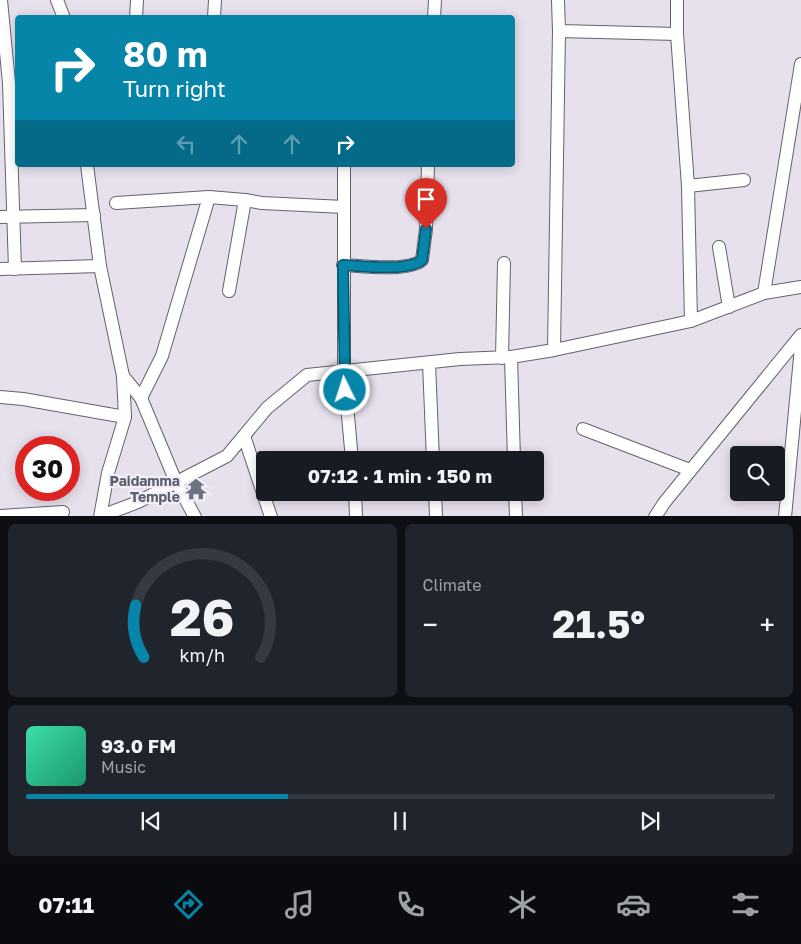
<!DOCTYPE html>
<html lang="en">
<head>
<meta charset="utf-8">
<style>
  body { margin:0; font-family:"Golos Text",sans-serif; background:#20242c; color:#f1f3f6; height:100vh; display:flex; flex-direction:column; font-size:19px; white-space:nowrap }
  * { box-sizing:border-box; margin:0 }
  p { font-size:16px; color:#9ea1a6 }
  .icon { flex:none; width:28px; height:28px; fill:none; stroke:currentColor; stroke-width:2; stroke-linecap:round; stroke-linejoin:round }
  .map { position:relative; height:516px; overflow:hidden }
  .panel { display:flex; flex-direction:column; gap:8px; padding:8px; background:#0d0f14; flex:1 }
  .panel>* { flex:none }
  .top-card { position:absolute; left:15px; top:15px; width:500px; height:152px; border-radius:5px; box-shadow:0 2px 12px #0003; background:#0785a9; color:#fff; overflow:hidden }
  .controls { position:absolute; left:730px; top:446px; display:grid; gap:10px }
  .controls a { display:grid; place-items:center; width:55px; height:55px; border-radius:5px; background:#171b24; box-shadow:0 2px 12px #0003; font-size:25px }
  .speed { position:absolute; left:15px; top:436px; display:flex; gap:10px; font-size:25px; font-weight:700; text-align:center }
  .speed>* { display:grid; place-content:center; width:65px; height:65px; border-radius:50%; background:#171b24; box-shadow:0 2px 12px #0003; line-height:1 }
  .speed .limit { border:8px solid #d22; background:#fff; color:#111 }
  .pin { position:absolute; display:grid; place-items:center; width:42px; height:42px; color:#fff; margin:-51px -21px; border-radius:50% 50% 50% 0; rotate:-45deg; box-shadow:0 0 5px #0007 }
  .pin .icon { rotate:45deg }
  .me { position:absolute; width:55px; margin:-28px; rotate:356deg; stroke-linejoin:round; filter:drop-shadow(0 0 4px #0008) }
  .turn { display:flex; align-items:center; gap:18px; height:105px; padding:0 25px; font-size:22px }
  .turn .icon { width:65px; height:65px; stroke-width:2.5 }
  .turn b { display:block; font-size:35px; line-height:42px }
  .lanes { display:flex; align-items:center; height:48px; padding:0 25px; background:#0003; justify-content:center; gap:25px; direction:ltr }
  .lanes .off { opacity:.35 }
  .big { font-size:38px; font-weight:700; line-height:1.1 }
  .panel .tile { flex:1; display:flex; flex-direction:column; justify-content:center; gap:8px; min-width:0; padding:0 18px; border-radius:8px; background:#20242c }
  .panel .dial { align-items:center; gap:0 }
  .dial svg { height:130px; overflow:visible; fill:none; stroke:#363941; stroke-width:7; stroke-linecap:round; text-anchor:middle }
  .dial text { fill:#f1f3f6; stroke:none }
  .song { display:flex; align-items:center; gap:15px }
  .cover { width:60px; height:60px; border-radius:8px; background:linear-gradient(135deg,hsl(160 70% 55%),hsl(160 70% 35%)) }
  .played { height:5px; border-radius:2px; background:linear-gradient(90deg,#0785a9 35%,#363941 35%) }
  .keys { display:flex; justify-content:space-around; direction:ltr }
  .heat { display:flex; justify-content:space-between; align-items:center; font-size:28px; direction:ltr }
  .panel .tiles { flex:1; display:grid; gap:8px; grid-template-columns:1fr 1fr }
  .tile:last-child { grid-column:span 2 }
  .trip { position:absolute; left:256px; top:451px; width:288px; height:50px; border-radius:5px; background:#171b24; box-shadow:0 2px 12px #0003; font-weight:700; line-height:50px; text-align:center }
  .tab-bar { display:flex; height:80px; justify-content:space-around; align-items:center; background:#090b0e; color:#9ea1a6 }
  .tab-bar .icon { width:35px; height:35px }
  .tab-bar .selected { color:#0785a9 }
  .tab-bar b { font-size:22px; color:#f1f3f6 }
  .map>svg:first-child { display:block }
</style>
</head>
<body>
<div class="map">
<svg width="801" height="517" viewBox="0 0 801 517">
  <rect width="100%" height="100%" fill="#e7e0ed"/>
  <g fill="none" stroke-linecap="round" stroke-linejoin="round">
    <g stroke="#67616c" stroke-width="14">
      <g id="street">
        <path d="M1,0L9,83L15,269"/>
        <path d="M57,0L64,18"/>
        <path d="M558,0L559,31L677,34"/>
        <path d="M677,0V34L688,186L691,321L764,293L801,287"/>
        <path d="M136,18L137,0"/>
        <path d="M214,18L215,0"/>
        <path d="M434,18L435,0"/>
        <path d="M559,31L554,350L691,321"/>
        <path d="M87,165L100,266L123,376L141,398L176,482L195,517"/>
        <path d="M344,165V372L352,460"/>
        <path d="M688,186L744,180"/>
        <path d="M245,200L262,203L344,207"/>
        <path d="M116,203L209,197"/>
        <path d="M0,217L94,215"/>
        <path d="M719,247L729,307"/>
        <path d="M343,265C363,266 408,272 422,260L426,229L428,165"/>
        <path d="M0,269L100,266"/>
        <path d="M764,293L801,64"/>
        <path d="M511,357L554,350"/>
        <path d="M502,358L504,263"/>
        <path d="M429,363L433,460"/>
        <path d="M0,397L23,399L125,417"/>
        <path d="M141,398L162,356L209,197L245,200L229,291"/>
        <path d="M583,429L690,470"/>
        <path d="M244,436L271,517"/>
        <path d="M355,492L356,517"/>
        <path d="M435,492L436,517"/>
        <path d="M515,492L516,517"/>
        <path d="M0,516L63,512"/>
        <path d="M101,516L138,502L227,456L267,408L307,375L460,359L511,357L514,460"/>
        <path d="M100,517L108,473L125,417L123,376"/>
        <path d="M655,517L664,503L801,335"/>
        <path d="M785,517L801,347"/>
      </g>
    </g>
    <use href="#street" stroke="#fff" stroke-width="12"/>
  </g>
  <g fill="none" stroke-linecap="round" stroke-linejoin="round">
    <g stroke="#05566e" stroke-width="12">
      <path id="route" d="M345,390L343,265C362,266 408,272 422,260L426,229"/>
    </g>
    <use href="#route" stroke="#0785a9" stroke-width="9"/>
  </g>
  <defs>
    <g id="temple-bare" transform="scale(1.725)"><path d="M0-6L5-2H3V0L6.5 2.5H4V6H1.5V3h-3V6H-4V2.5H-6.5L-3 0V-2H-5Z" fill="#6b7280" stroke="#f4edfa" stroke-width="2.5" paint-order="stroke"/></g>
  </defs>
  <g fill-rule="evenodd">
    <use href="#temple-bare" x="196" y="489"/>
  </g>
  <g text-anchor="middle" stroke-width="4.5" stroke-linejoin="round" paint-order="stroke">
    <g font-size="14" font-weight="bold" fill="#5b616d" stroke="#f4edfa" text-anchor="end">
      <text x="180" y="486">Paidamma<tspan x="180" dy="16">Temple</tspan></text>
    </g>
  </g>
</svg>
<div class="controls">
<a><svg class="icon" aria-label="search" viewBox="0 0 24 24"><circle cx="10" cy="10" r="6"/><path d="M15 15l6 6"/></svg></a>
</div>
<div class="speed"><div class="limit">30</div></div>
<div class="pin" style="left:426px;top:229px;background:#d93025"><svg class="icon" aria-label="arrive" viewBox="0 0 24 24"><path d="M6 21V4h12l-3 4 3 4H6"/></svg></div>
<svg class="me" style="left:345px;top:390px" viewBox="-20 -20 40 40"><circle r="17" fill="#0785a9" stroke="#fff" stroke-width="3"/><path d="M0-11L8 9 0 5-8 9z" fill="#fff"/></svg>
<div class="trip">07:12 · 1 min · 150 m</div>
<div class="top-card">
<div class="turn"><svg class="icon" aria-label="right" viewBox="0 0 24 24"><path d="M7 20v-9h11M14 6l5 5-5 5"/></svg><div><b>80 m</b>Turn right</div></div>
<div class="lanes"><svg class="icon off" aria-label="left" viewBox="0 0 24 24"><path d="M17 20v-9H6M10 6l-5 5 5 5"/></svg><svg class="icon off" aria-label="ahead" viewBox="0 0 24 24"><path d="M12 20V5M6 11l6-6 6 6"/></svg><svg class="icon off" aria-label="ahead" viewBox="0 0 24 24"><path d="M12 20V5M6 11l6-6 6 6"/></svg><svg class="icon" aria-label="right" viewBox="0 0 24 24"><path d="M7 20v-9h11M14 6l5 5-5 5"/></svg></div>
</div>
</div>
<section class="panel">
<div class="tiles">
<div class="tile dial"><svg viewBox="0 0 100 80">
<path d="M14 69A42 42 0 1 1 86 69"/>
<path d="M14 69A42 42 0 0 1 9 37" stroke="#0785a9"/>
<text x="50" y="56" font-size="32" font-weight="700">26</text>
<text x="50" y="72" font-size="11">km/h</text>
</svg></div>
<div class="tile"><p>Climate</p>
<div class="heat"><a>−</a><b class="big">21.5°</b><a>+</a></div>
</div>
<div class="tile">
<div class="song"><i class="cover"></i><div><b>93.0 FM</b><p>Music</p></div></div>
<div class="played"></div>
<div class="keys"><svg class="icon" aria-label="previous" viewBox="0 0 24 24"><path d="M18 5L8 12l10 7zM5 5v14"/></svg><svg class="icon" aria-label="pause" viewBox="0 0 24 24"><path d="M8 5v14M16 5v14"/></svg><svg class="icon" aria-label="next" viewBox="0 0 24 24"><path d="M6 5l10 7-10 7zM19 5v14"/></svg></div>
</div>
</div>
</section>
<nav class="tab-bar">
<b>07:11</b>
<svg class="icon selected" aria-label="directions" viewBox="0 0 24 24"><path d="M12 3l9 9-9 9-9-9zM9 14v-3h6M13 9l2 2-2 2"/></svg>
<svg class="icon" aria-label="music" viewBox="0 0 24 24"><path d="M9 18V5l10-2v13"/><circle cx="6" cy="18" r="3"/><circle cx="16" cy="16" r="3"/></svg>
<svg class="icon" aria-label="phone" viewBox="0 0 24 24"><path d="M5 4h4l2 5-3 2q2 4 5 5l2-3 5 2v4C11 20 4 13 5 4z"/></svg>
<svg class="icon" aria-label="climate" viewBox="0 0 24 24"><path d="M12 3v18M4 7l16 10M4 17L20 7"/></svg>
<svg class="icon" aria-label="car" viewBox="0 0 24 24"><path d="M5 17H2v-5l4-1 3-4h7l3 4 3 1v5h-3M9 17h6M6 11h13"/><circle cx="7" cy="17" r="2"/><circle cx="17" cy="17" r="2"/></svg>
<svg class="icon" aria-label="filters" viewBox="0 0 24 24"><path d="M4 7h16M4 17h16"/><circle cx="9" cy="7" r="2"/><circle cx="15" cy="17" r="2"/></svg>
</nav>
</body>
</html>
